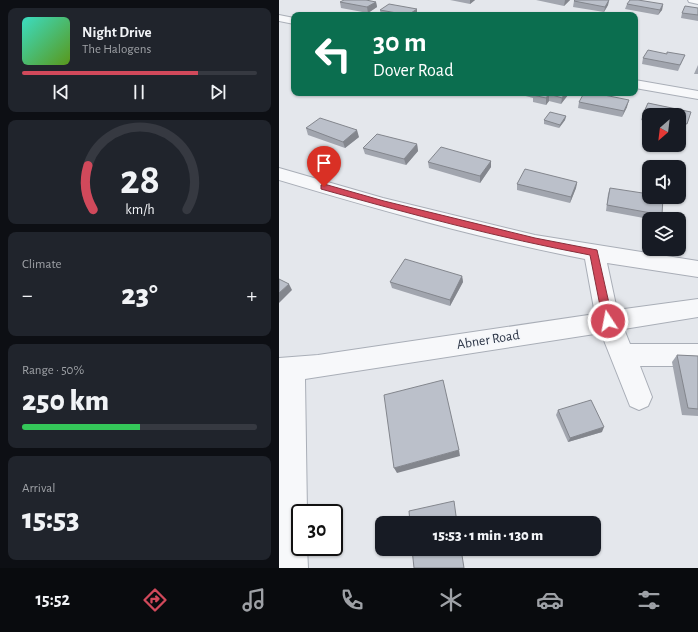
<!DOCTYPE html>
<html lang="en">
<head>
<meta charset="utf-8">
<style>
  body { margin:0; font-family:"Alegreya Sans",sans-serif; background:#20242c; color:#f1f3f6; height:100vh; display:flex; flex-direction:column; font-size:15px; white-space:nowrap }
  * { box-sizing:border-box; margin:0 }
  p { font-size:13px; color:#9ea1a6 }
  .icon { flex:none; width:22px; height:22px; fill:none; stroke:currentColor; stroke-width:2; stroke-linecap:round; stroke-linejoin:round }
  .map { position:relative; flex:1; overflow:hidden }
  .drawer { display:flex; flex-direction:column; gap:8px; padding:8px; background:#0d0f14; width:279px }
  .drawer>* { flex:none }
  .guide { position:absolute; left:12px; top:12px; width:347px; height:84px; border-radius:8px; box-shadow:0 1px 3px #0004; background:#0b6e4f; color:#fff; overflow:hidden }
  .needle { width:26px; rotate:208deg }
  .fabs { position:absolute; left:363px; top:108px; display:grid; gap:8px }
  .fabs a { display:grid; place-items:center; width:44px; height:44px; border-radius:8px; background:#171b24; box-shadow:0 1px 3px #0004; font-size:20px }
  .speed { position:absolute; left:12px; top:504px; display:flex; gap:8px; font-size:20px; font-weight:700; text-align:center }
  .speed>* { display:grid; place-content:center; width:52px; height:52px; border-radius:50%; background:#171b24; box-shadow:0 1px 3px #0004; line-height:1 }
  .speed .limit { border:2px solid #111; border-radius:6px; background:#fff; color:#111 }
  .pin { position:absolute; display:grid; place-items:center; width:34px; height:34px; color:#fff; margin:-41px -17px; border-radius:50% 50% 50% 0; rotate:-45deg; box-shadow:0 0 4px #0007 }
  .pin .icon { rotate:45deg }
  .me { position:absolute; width:44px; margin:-22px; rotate:349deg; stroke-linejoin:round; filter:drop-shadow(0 0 3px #0008) }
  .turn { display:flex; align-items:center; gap:14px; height:84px; padding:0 16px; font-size:18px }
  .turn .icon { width:52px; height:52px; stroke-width:2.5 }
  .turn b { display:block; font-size:28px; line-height:34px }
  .big { font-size:30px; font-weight:800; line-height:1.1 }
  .drawer .widget { flex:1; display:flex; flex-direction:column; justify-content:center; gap:6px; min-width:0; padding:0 14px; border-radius:8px; background:#20242c }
  .drawer .dial { align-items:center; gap:0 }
  .dial svg { height:104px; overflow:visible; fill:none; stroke:#363941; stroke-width:7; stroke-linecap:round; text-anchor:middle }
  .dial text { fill:#f1f3f6; stroke:none }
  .song { display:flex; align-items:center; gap:12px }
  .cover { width:48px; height:48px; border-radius:6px; background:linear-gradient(135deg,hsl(170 70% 55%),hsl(90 70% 35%)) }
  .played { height:4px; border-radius:2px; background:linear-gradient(90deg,#d1495b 75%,#363941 75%) }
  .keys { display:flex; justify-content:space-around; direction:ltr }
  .heat { display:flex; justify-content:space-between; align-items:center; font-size:22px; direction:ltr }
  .charge { height:6px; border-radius:3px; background:linear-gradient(90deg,#34c759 50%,#363941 0) }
  .trip { position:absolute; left:96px; top:516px; width:226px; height:40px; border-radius:8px; background:#171b24; box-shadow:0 1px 3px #0004; font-weight:800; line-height:40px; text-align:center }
  .tab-bar { display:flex; height:64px; justify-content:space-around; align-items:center; background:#090b0e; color:#9ea1a6 }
  .tab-bar .icon { width:28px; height:28px }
  .tab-bar .current { color:#d1495b }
  .tab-bar b { font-size:18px; color:#f1f3f6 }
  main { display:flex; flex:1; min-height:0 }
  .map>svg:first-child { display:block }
</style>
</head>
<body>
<main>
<section class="drawer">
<div class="widget">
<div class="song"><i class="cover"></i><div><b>Night Drive</b><p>The Halogens</p></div></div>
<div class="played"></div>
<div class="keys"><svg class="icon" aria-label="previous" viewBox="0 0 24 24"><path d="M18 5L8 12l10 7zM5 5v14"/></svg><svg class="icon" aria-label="pause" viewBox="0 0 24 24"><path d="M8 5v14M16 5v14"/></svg><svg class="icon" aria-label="next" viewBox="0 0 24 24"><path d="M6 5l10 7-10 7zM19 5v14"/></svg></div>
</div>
<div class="widget dial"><svg viewBox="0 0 100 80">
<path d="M14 69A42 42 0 1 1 86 69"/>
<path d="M14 69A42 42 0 0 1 10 35" stroke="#d1495b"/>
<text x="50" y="56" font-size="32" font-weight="700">28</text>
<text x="50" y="72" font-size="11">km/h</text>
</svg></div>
<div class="widget"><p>Climate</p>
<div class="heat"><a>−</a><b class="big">23°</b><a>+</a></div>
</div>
<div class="widget"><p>Range · 50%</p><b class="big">250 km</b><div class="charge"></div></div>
<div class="widget"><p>Arrival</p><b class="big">15:53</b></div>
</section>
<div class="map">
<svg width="419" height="568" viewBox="0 0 419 568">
  <rect width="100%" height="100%" fill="#e4e7ec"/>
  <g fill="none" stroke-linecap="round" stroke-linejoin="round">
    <g stroke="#a9aeb7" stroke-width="2">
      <g id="minor">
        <path d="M409,0H419V4L410,2Z"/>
        <path d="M0,15L15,18V24L0,21Z"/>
        <path d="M356,80L419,91V99L356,88Z"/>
        <path d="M0,168L104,198L256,235L419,261V277L328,263L338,310L419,299V317L345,329L351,344H419V366H361L373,397L369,406L360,410L351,406L322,333L26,379L28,513H21V547H28L29,568H0V358L39,355L316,314L306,259C202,239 101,210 0,180Z"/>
      </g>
    </g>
    <use href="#minor" fill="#f7f8fa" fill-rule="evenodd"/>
  </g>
  <g fill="#a1a5ae">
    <path d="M171,0H196L191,4Z"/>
    <path d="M257,0H291L285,6Z"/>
    <path d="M330,0L329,5L325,12L294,7L295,1Z"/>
    <path d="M61,2H97L98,7L89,13L62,8Z"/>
    <path d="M348,4H384L383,10L379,15L346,9Z"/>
    <path d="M419,8V21L402,18L403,13Z"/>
    <path d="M138,9V14L137,15H102L101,10Z"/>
    <path d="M15,35V43H14L12,37Z"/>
    <path d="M388,54L406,55L399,71L363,64L364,58Z"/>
    <path d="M419,65V74H415Z"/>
    <path d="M243,93H289V95L282,104L270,101L267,105L254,102V98L243,95Z"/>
    <path d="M300,102L348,107L343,117L299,108Z"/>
    <path d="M369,103L412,112L405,130L400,129V115H370V122L362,120L364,114Z"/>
    <path d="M287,116L286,120L280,128L265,124V120Z"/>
    <path d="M27,128L80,137L66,148L29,135Z"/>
    <path d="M138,144L139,151L127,165L86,154L84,148Z"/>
    <path d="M212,161V167L201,183L150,168L149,162Z"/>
    <path d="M298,182L297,188L291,203L238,190V184Z"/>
    <path d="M331,188L383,215L382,219H370L327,211L329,194Z"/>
    <path d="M183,276L184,282L171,306L113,288L111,282Z"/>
    <path d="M398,355L419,356V416L403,415L393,362Z"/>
    <path d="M279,410L323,432L289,442L277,415Z"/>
  </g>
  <g fill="#83868d">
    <path d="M191,0H196L191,4Z"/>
    <path d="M286,0H291L285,6Z"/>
    <path d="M330,0L329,5L325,12L326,7Z"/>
    <path d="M97,2L98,7L89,13L88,7Z"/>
    <path d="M384,4L383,10L379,15L381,10Z"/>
    <path d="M138,9V14L137,15H129Z"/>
    <path d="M286,93H289V95L282,104L283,98Z"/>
    <path d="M270,94V101L267,105V98Z"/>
    <path d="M350,100L348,107L343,117L345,111Z"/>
    <path d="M287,116L286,120L280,128L281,125Z"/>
    <path d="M78,130L80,137L66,148L64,142Z"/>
    <path d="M138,144L139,151L127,165L125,159Z"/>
    <path d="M212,161V167L201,183V176Z"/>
    <path d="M298,182L297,188L291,203L292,197Z"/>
    <path d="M183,276L184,282L171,306V300Z"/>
    <path d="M10,284L13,290L0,303V293Z"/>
    <path d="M325,427L323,432L289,442L291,438Z"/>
    <path d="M180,450L181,456L118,473L115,468Z"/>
  </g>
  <g fill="#bbc0ca" stroke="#83868d">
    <path d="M65,0H87L97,2L88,7L61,2Z"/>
    <path d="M296,0H330L326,7L295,1Z"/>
    <path d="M351,0H359L384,4L381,10L348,4Z"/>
    <path d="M110,4L138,9L129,15L101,10Z"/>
    <path d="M406,6L419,8V15L403,13Z"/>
    <path d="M369,50L388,54V52L406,55L401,65L364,58Z"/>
    <path d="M256,93H286L283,98L270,94L267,98L254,95Z"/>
    <path d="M305,93H315L350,100L345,111L300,102Z"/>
    <path d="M369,103L412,112L408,124L400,122V115H370L364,114Z"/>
    <path d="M271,112L287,116L281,125L265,120Z"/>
    <path d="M41,118L78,130L64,142L27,128Z"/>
    <path d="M98,134L138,144L125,159L84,148Z"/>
    <path d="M162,147L212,161L201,176L149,162Z"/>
    <path d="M246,169L298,182L292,197L238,184Z"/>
    <path d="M331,188L370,194V197H384L383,215L328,205Z"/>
    <path d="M126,259L183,276L171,300L111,282Z"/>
    <path d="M0,279L10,284L0,293Z"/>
    <path d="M398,355L419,356V409L409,408Z"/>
    <path d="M164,380L180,450L115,468L105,395Z"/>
    <path d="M312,400L325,427L291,438L279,410Z"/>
    <path d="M175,501L178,523H131L130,511Z"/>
    <path d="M133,549H182L185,568H135Z"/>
  </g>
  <path fill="#d1495b" stroke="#882f3b" d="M45,184L105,201L256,238L318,250L334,321L332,324H325L324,321L311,255C221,238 131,214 42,189V185Z"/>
  <g text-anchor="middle" stroke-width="3" stroke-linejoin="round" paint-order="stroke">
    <g font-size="14" fill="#2b3445" stroke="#f4f6f9">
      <text transform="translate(209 339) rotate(-9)" y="5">Abner Road</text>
    </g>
  </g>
</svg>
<div class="fabs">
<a><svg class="needle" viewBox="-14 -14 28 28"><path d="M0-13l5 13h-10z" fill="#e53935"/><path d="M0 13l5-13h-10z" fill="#9ea1a6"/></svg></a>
<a><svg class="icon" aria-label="sound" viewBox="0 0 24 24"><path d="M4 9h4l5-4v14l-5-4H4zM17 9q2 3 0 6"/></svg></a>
<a><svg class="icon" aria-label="layers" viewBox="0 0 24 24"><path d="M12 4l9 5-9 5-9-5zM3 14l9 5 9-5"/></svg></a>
</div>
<div class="speed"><div class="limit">30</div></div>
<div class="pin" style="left:45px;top:187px;background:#d93025"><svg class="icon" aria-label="arrive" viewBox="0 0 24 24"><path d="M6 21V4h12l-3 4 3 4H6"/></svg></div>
<svg class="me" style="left:329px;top:321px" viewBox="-20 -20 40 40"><circle r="17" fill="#d1495b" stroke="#fff" stroke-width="3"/><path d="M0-11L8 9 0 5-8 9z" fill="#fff"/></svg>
<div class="trip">15:53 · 1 min · 130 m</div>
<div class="guide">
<div class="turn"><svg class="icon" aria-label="left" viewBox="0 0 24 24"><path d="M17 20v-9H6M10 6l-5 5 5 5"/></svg><div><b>30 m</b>Dover Road</div></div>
</div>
</div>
</main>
<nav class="tab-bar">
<b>15:52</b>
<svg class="icon current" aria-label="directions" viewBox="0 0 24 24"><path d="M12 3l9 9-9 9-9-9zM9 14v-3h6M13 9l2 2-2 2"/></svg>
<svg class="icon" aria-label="music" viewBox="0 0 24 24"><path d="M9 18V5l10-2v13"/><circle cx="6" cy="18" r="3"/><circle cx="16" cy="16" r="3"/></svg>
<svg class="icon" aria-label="phone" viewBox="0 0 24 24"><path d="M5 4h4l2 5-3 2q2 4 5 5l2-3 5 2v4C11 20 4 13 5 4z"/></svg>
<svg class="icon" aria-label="climate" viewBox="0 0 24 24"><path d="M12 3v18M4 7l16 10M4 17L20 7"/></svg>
<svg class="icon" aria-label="car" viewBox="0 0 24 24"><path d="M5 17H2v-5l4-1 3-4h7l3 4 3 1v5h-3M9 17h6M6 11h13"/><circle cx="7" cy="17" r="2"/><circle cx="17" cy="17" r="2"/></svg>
<svg class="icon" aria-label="filters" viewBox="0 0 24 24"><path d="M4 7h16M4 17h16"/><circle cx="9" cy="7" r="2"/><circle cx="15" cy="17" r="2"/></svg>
</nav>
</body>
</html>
